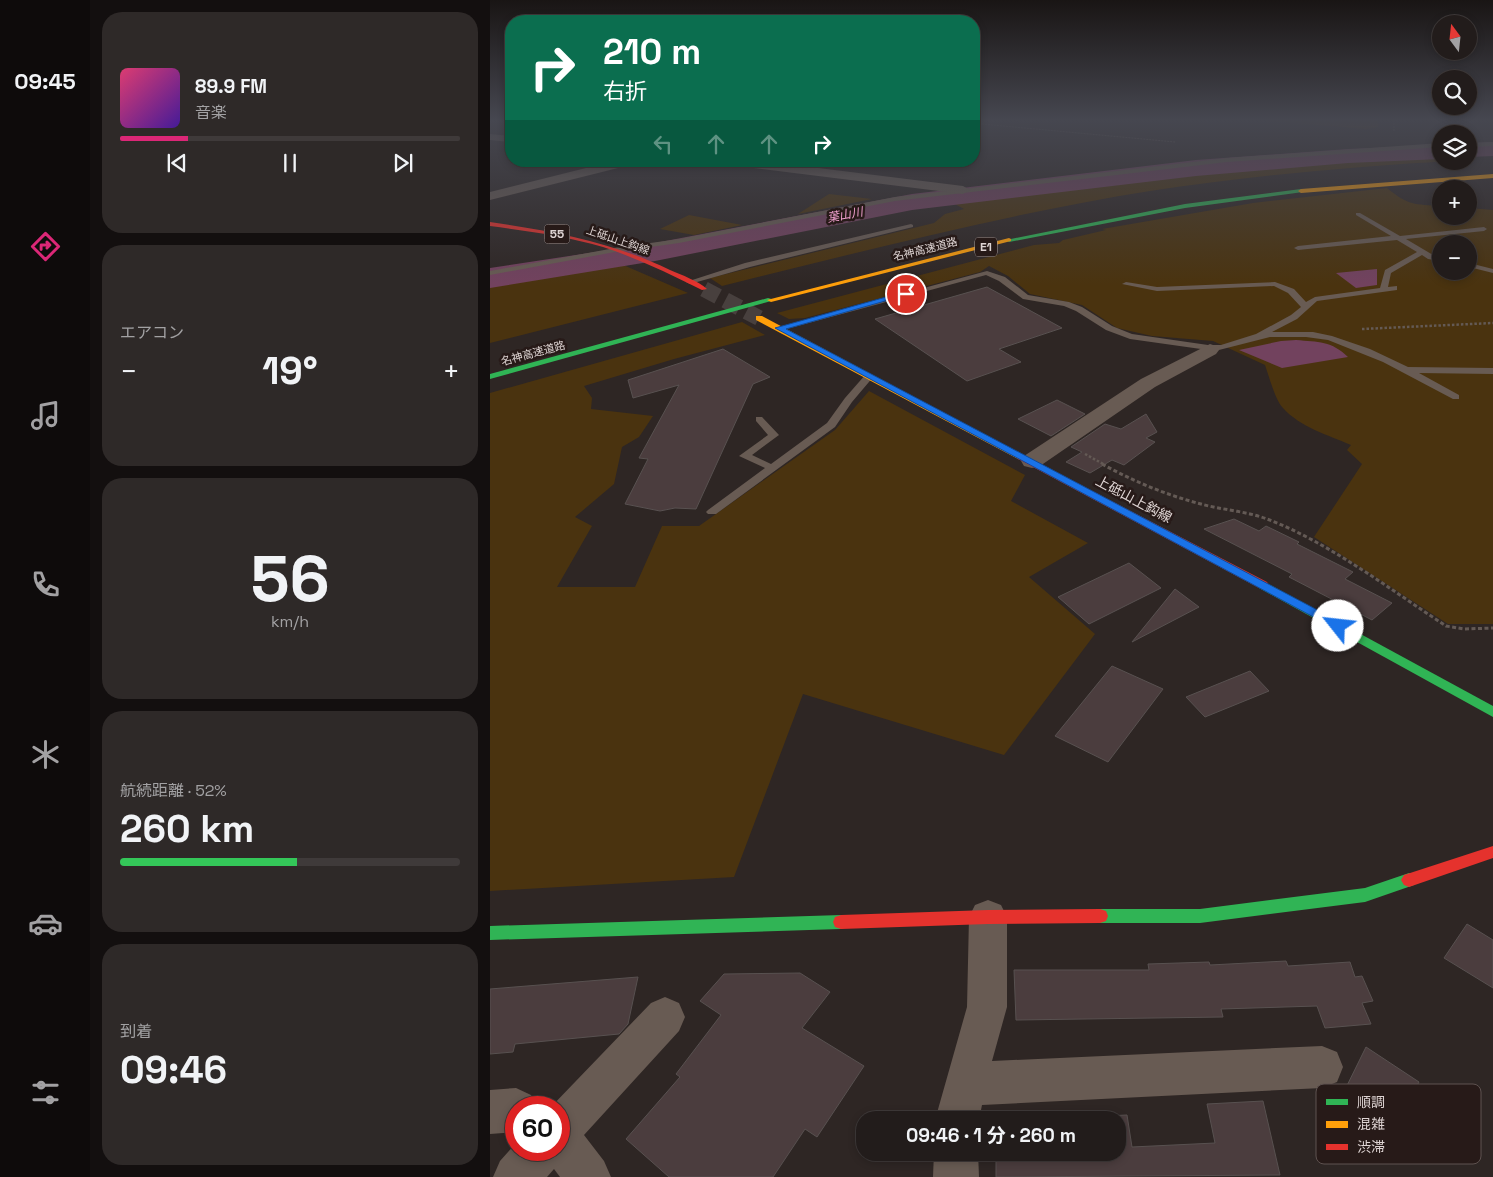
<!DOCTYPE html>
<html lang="ja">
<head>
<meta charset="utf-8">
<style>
  body { margin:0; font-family:"Space Grotesk","Noto Sans JP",sans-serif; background:#2e2928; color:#f1f3f6; height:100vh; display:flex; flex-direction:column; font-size:19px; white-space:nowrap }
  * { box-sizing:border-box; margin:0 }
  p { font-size:16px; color:#a2a1a3 }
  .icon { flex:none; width:28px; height:28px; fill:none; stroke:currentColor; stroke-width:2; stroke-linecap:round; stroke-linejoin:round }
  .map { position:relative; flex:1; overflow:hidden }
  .drawer { display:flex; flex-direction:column; gap:12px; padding:12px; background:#130f0f; width:400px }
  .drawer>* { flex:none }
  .guide { position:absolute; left:15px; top:15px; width:475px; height:152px; border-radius:20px; box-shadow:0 2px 8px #0003,0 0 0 1px #3f3a3a; background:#0b6e4f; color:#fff; overflow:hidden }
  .needle { width:32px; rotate:345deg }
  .buttons { position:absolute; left:942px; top:15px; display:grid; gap:10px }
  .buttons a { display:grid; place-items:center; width:45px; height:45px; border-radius:50%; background:#221c1b; box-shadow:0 2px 8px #0003,0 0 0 1px #3f3a3a; font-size:25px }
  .speed { position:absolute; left:15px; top:1096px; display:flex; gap:10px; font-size:25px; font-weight:700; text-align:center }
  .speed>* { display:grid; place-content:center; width:65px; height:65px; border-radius:50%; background:#221c1b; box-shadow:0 2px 8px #0003,0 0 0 1px #3f3a3a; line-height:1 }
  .speed .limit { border:8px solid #d22; background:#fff; color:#111 }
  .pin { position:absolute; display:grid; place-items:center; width:42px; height:42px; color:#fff; margin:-21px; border:2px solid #fff; border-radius:50%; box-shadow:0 1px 5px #0007 }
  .me { position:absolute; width:55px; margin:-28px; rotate:299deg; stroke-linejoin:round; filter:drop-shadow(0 0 4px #0008) }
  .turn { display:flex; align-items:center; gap:18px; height:105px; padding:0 15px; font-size:22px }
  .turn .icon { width:65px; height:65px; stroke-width:2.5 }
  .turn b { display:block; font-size:35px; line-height:42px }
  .lanes { display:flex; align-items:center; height:48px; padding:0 15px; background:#0003; justify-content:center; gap:25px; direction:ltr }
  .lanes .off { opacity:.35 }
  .big { font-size:38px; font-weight:700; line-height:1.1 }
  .drawer .card { flex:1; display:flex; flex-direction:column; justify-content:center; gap:8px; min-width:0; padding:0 18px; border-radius:20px; background:#2e2928 }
  .drawer .dial { align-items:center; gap:0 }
  .dial b { font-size:65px; line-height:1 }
  .song { display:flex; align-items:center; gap:15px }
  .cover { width:60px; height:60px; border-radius:8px; background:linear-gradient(135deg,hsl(340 70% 55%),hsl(260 70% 35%)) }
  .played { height:5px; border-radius:2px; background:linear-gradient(90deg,#db2777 20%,#3f3a3a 20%) }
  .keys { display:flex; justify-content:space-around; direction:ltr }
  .heat { display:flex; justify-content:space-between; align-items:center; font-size:28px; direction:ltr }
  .charge { height:8px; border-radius:4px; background:linear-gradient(90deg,#34c759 52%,#3f3a3a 0) }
  .trip { position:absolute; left:366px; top:1111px; width:270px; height:50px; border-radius:20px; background:#221c1b; box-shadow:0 2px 8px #0003,0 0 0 1px #3f3a3a; font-weight:700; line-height:50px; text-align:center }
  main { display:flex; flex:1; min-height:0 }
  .menu { display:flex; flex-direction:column; width:90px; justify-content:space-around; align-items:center; background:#0e0b0b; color:#a2a1a3 }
  .menu .icon { width:35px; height:35px }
  .menu .current { color:#db2777 }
  .menu b { font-size:22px; color:#f1f3f6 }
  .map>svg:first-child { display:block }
</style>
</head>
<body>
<main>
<nav class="menu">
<b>09:45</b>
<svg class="icon current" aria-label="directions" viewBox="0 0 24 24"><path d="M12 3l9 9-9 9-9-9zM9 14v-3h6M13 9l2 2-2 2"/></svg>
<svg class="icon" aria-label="music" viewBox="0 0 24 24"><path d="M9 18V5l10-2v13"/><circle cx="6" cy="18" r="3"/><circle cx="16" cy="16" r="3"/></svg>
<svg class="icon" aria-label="phone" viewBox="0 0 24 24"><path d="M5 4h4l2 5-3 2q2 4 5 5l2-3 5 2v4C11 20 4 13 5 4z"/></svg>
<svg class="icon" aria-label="climate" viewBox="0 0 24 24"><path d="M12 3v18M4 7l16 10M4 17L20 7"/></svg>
<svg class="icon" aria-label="car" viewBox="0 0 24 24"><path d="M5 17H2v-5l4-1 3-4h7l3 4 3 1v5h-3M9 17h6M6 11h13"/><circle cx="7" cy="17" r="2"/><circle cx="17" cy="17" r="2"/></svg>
<svg class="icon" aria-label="filters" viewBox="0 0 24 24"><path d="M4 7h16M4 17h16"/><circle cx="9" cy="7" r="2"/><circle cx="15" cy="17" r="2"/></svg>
</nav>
<section class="drawer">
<div class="card">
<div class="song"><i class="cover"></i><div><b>89.9 FM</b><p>音楽</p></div></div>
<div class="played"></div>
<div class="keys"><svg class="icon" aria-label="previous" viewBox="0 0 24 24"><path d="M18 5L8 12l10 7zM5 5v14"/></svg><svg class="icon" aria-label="pause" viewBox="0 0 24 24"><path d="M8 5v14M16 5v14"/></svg><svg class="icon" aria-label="next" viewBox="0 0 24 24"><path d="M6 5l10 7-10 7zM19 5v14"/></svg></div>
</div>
<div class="card"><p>エアコン</p>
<div class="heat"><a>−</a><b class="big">19°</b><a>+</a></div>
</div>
<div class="card dial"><b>56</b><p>km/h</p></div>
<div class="card"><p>航続距離 · 52%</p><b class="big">260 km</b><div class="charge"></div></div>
<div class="card"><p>到着</p><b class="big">09:46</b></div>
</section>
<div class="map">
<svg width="1003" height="1177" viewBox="0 0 1003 1177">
  <rect width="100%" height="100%" fill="#2e2624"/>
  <g fill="#4a330f" fill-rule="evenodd">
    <path d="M768,120H888V127L876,129Z"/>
    <path d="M951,154V161H965C863,166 761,176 660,191C516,214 374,251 232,286L220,278L444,223L455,214L474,209L463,203L446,205L441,201L738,167Z"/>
    <path d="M897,188C919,206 924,204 951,206V216H979V208L1003,210V624H958L824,537L872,464L857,450L861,445C838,435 810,427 793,408C785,400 779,376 775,365L723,341L662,336L627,328L592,305L540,294L518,276L499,266L490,272L315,318L299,319L287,313L544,245L569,243L573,240L616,230L612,229L763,203ZM951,244H979V271H951Z"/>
    <path d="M339,194L382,199L308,214Z"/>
    <path d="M199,215L252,225L204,235L170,229Z"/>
    <path d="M124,261L198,293L0,343V282Z"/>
    <path d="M252,322L275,335L184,359L94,386L102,398L101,409L163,416L149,437L132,447L124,484L85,517L102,526L67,587H145L172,526H209L345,430L379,391L535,475L521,501L598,543L539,577L605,634L514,755L313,694L244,877L0,891V393Z"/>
  </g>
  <g fill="#72425e">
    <path d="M887,269V285L866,288L846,273Z"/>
    <path d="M806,340C828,342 842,341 858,357L792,368L749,350L791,341Z"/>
  </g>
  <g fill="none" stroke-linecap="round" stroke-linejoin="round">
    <g fill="#72425e" fill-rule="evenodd">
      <path d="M1003,142V156L979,157V143Z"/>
      <path d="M951,145V159L858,163L706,176L422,210L165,261L0,288V268L165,243L422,194L706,160L858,149Z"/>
    </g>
  </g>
  <g fill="#4b3d3e" stroke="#585150">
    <path d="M497,287L572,328L509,349L531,362L477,381L385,319Z"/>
    <path d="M233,349L280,377L263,384L206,509L185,508L170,511L135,504L158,459L149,458L189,385L143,398L138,380Z"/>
    <path d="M567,400L595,414L561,436L528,419Z"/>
    <path d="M656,414L667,432L656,438L665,442L634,465L622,460L600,473L576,462L592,452L581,447L615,424L631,429Z"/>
    <path d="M744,519L769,531L776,526L809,542L807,544L863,572L855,579L902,603L882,620L799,577L802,574L714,529Z"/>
    <path d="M639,563L671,588L599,624L568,597Z"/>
    <path d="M685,589L709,607L642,642Z"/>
    <path d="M622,666L673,689L618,762L565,736Z"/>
    <path d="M760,671L779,691L715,717L696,697Z"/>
    <path d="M977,924L1003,940V988L954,958Z"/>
    <path d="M796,961L798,966L860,962L865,977L872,976L883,1001L872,1003L881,1024L835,1028L827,1006L731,1009L733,1017L526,1020L524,970H659L658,964L719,962L720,965Z"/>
    <path d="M310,973L340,992L312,1028L374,1066L327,1137L315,1129L283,1177H179L136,1139L190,1077L186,1074L231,1015L210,1001L234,974Z"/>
    <path d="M148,977L138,1024L129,1034L25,1044L23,1052L0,1054V989Z"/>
    <path d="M876,1047L929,1082L893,1149L843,1114Z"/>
    <path d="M773,1101L790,1175L506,1177V1152H628V1120H539L537,1111H570V1118L637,1115L642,1147L725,1143L717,1104Z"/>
  </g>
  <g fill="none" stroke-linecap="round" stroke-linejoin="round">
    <path stroke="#48403e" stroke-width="16" stroke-dasharray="16 8" stroke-linecap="butt" d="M214,289L269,318"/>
    <g stroke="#645a55" stroke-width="1" stroke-dasharray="2 1" stroke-linecap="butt">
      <path d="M904,120V132"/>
      <path d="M484,123L492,124L497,120"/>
      <path d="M492,124L685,142"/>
    </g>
    <g stroke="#645a55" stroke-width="2.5" stroke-dasharray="2.5 2" stroke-linecap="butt">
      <path d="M872,329L1003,323"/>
      <path d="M595,454L615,465"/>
    </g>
    <path stroke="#645a55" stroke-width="3" stroke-dasharray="4 2.5" stroke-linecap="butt" d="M612,464C643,481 676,495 711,504C732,510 756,511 777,519C838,542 901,590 956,626L974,629L1003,628"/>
    <g fill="#685b53" fill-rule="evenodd">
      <path d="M1003,142V146L979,147V143Z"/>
      <path d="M951,143V147L737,162L405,201L189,243L125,252L0,275V271L125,248L189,239L405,197L737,158Z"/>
      <path d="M21,151V156L18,154Z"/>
      <path d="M866,213H870L910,236L994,227L997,229L994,231L916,239L943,255L951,257V261L938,259L932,255L901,273L898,287L907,286V290L827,301L807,319L782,332H823L842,336L880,349L918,367L1003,368V374L929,373L969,395V399H963L893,362L838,340L816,337H780L725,351L640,339L616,330L586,311L574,306L533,299L509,281L496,275L289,331L285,328L497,271L515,277L538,295L579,302L592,307L622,326L642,334L718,345H731L766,334L801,315L811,307L798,293L784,286L667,291L632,284L636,282L667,287L785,282L804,289L816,302L825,297L890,288L895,270L927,252L907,240L808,250L804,248L808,246L901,236L866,215Z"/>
      <path d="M421,224L423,225V227L260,267L200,284L196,282L255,263Z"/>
      <path d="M979,263L1003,269V273L979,267Z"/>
      <path d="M379,373L384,376L362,402L345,427L226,514H218L216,512L218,510L275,468L249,456L278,435L266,421V417H272L289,435L262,455L281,464L337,423L355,398L376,374Z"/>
    </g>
    <g fill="#685b53" fill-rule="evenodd">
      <path d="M0,134L21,136V142L0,140Z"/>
      <path d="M124,161H146L144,164L0,200V192Z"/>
      <path d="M234,161H271L473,186L480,190L473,194L240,165Z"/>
      <path d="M720,344L726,346L729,350L726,354L665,387L550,466L542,468L534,466L531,461L534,456L651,379Z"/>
      <path d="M498,900L511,905L517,917V1007L502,1061L832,1046L847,1052L853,1067L847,1082L832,1088L492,1105L489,1120H445L477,1007L479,917L485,905Z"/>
      <path d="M175,997L189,1003L195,1017L189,1031L94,1135L114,1161L121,1177H70L64,1169L57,1177H3L10,1161L26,1143V1150H69V1108H60L161,1003Z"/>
      <path d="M26,1088L41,1095L47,1108H26V1132L0,1134V1090Z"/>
      <path d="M444,1152H488L489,1177H443Z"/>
    </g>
    <g fill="#30b455" fill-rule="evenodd">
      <path d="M811,189L813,192L695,208L519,242L516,240L695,204Z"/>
      <path d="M278,298L285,300L0,379V374Z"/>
      <path d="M773,581L1003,706V717L769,588L767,585Z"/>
      <path d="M919,873L924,875L927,880L924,885L875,902L710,923H610L604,921L602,916L604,911L610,909H710L875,888Z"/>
      <path d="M351,915L357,917L359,922L357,927L351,929L0,940V926Z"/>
    </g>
    <g fill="#ff9f0a" fill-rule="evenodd">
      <path d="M1003,174V178L811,193L808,191L811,189Z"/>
      <path d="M519,238L521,239V241L281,302L277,300Z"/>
      <path d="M266,316H272L536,457L531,460L528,459L266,320Z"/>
    </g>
    <g fill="#e5322d" fill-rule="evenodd">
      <path d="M0,222C63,231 122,242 180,270C192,275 208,281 217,289L212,290C180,274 147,258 113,247C76,236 38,231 0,226Z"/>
      <path d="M531,454L777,582L779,585L777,588H769L528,459L526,457Z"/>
      <path d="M1003,846V858L919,887L914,885L911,880L914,875Z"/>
      <path d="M610,909L616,911L618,916L616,921L610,923L498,924L351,929L345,927L343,922L345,917L351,915L498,910Z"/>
    </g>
  </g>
  <linearGradient id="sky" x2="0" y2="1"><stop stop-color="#191514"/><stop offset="0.42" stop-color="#464750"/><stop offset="1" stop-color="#464750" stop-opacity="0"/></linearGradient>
  <rect width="1003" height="285" fill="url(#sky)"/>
  <path fill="#1a73e8" stroke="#114b97" d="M414,292L420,294L296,329L852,623L854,626L852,628H844L285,328Z"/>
  <g text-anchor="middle" stroke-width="5" stroke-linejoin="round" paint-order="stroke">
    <g font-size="11" fill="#ded4d3" stroke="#271a18">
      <text transform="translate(128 240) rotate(19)" y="4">上砥山上鈎線</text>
      <text transform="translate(435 249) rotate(-14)" y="4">名神高速道路</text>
      <text transform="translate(43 353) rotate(-15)" y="4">名神高速道路</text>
    </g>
    <g font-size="12" font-style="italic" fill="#f3a1d1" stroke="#271a18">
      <text transform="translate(355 215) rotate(-11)" y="4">葉山川</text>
    </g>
    <g fill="#271a18" stroke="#a79c9b" stroke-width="1">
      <rect x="54.5" y="224.5" width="25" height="19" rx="4"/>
      <rect x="485" y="237.5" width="22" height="19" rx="4"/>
    </g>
    <g font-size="12" font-weight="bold" fill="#ded4d3">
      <text x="67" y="238">55</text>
      <text x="496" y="251">E1</text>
    </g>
    <g font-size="14" fill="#ded4d3" stroke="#271a18">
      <text transform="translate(644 499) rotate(28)" y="5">上砥山上鈎線</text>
    </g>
  </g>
  <rect x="826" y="1084" width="165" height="80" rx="8" fill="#271a18" stroke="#5e5250" stroke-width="1"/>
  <rect x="836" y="1099" width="22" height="6" fill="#30b455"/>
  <rect x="836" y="1121" width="22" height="7" fill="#ff9f0a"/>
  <rect x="836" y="1144" width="22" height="6" fill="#e5322d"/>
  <g font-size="14" fill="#ded4d3">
    <text x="867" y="1107">順調</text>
    <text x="867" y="1129">混雑</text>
    <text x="867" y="1152">渋滞</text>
  </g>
</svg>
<div class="buttons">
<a><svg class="needle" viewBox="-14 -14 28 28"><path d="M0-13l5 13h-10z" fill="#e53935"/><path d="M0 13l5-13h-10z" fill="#a2a1a3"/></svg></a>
<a><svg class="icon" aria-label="search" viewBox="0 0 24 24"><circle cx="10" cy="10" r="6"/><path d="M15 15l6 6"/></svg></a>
<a><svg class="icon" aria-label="layers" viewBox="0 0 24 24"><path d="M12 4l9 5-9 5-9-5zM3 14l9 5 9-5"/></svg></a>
<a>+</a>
<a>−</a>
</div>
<div class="speed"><div class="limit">60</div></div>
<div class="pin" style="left:416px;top:294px;background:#d93025"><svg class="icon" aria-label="arrive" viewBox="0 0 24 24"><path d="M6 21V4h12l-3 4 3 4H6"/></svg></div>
<svg class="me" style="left:848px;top:626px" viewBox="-20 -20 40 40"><circle r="19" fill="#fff"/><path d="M0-13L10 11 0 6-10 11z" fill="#1a73e8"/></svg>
<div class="trip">09:46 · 1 分 · 260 m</div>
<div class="guide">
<div class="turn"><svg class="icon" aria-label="right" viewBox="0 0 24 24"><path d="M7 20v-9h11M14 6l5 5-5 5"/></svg><div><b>210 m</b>右折</div></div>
<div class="lanes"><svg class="icon off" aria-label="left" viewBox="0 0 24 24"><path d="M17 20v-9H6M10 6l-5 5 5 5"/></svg><svg class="icon off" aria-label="ahead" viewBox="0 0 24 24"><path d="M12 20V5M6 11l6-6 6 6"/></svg><svg class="icon off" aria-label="ahead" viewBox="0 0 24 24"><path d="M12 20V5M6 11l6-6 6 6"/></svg><svg class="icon" aria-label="right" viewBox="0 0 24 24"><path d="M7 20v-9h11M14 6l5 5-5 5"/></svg></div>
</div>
</div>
</main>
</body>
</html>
